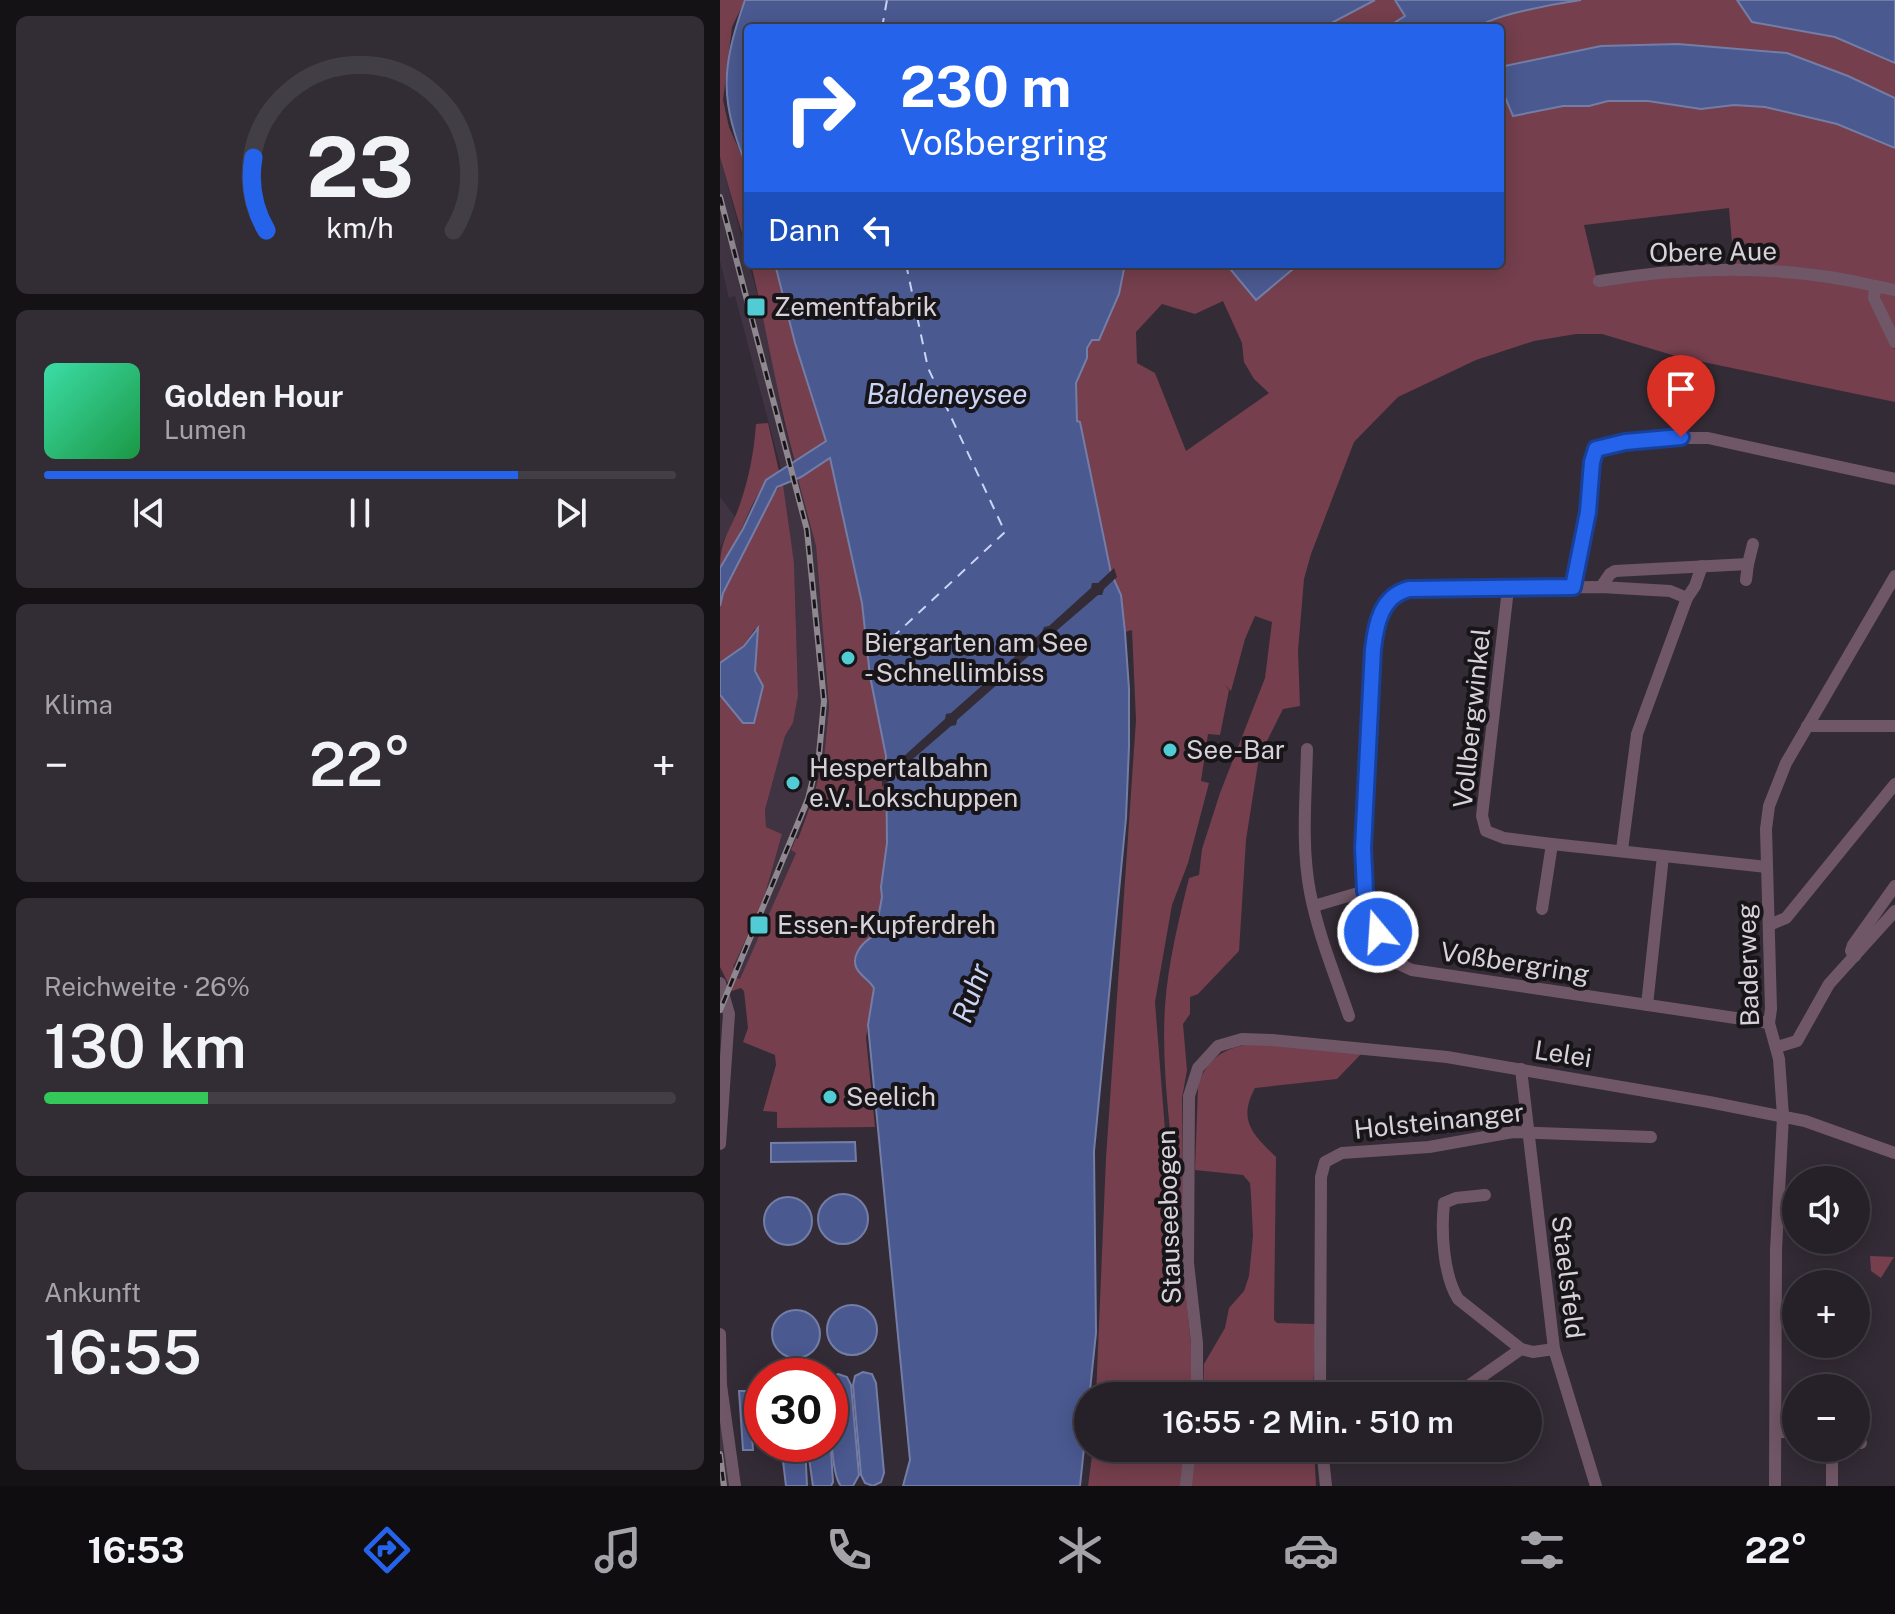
<!DOCTYPE html>
<html lang="de">
<head>
<meta charset="utf-8">
<style>
  body { margin:0; font-family:"Public Sans",sans-serif; background:#322d34; color:#f1f3f6; height:100vh; display:flex; flex-direction:column; font-size:30px; white-space:nowrap }
  * { box-sizing:border-box; margin:0 }
  p { font-size:26px; color:#a4a3a8 }
  .icon { flex:none; width:44px; height:44px; fill:none; stroke:currentColor; stroke-width:2; stroke-linecap:round; stroke-linejoin:round }
  .map { position:relative; flex:1; overflow:hidden }
  .panel { display:flex; flex-direction:column; gap:16px; padding:16px; background:#151216; width:720px }
  .panel>* { flex:none }
  .hud { position:absolute; left:24px; top:24px; width:760px; height:244px; border-radius:8px; box-shadow:0 4px 20px #0003,0 0 0 2px #423e45; background:#2563eb; color:#fff; overflow:hidden }
  .tools { position:absolute; left:1062px; top:1166px; display:grid; gap:16px }
  .tools a { display:grid; place-items:center; width:88px; height:88px; border-radius:50%; background:#262028; box-shadow:0 4px 20px #0003,0 0 0 2px #423e45; font-size:40px }
  .speed { position:absolute; left:24px; top:1358px; display:flex; gap:16px; font-size:40px; font-weight:700; text-align:center }
  .speed>* { display:grid; place-content:center; width:104px; height:104px; border-radius:50%; background:#262028; box-shadow:0 4px 20px #0003,0 0 0 2px #423e45; line-height:1 }
  .speed .limit { border:12px solid #d22; background:#fff; color:#111 }
  .pin { position:absolute; display:grid; place-items:center; width:68px; height:68px; color:#fff; margin:-82px -34px; border-radius:50% 50% 50% 0; rotate:-45deg; box-shadow:0 0 8px #0007 }
  .pin .icon { rotate:45deg }
  .me { position:absolute; width:88px; margin:-44px; rotate:342deg; stroke-linejoin:round; filter:drop-shadow(0 0 6px #0008) }
  .turn { display:flex; align-items:center; gap:28px; height:168px; padding:0 24px; font-size:36px }
  .turn .icon { width:104px; height:104px; stroke-width:2.5 }
  .turn b { display:block; font-size:56px; line-height:68px }
  .then { display:flex; align-items:center; height:76px; padding:0 24px; background:#0003; gap:16px; font-size:30px }
  .big { font-size:60px; font-weight:600; line-height:1.1 }
  .panel .tile { flex:1; display:flex; flex-direction:column; justify-content:center; gap:12px; min-width:0; padding:0 28px; border-radius:12px; background:#322d34 }
  .panel .dial { align-items:center; gap:0 }
  .dial svg { height:208px; overflow:visible; fill:none; stroke:#423e45; stroke-width:7; stroke-linecap:round; text-anchor:middle }
  .dial text { fill:#f1f3f6; stroke:none }
  .song { display:flex; align-items:center; gap:24px }
  .cover { width:96px; height:96px; border-radius:12px; background:linear-gradient(135deg,hsl(160 70% 55%),hsl(140 70% 35%)) }
  .played { height:8px; border-radius:4px; background:linear-gradient(90deg,#2563eb 75%,#423e45 75%) }
  .keys { display:flex; justify-content:space-around; direction:ltr }
  .heat { display:flex; justify-content:space-between; align-items:center; font-size:44px; direction:ltr }
  .charge { height:12px; border-radius:6px; background:linear-gradient(90deg,#34c759 26%,#423e45 0) }
  .trip { position:absolute; left:354px; top:1382px; width:468px; height:80px; border-radius:40px; background:#262028; box-shadow:0 4px 20px #0003,0 0 0 2px #423e45; font-weight:600; line-height:80px; text-align:center }
  .tab-bar { display:flex; height:128px; justify-content:space-around; align-items:center; background:#0f0d10; color:#a4a3a8 }
  .tab-bar .icon { width:56px; height:56px }
  .tab-bar .active { color:#2563eb }
  .tab-bar b { font-size:36px; color:#f1f3f6 }
  main { display:flex; flex:1; min-height:0 }
  .map>svg:first-child { display:block }
</style>
</head>
<body>
<main>
<section class="panel">
<div class="tile dial"><svg viewBox="0 0 100 80">
<path d="M14 69A42 42 0 1 1 86 69"/>
<path d="M14 69A42 42 0 0 1 9 41" stroke="#2563eb"/>
<text x="50" y="56" font-size="32" font-weight="700">23</text>
<text x="50" y="72" font-size="11">km/h</text>
</svg></div>
<div class="tile">
<div class="song"><i class="cover"></i><div><b>Golden Hour</b><p>Lumen</p></div></div>
<div class="played"></div>
<div class="keys"><svg class="icon" aria-label="previous" viewBox="0 0 24 24"><path d="M18 5L8 12l10 7zM5 5v14"/></svg><svg class="icon" aria-label="pause" viewBox="0 0 24 24"><path d="M8 5v14M16 5v14"/></svg><svg class="icon" aria-label="next" viewBox="0 0 24 24"><path d="M6 5l10 7-10 7zM19 5v14"/></svg></div>
</div>
<div class="tile"><p>Klima</p>
<div class="heat"><a>−</a><b class="big">22°</b><a>+</a></div>
</div>
<div class="tile"><p>Reichweite · 26%</p><b class="big">130 km</b><div class="charge"></div></div>
<div class="tile"><p>Ankunft</p><b class="big">16:55</b></div>
</section>
<div class="map">
<svg width="1175" height="1486" viewBox="0 0 1175 1486">
  <rect width="100%" height="100%" fill="#332b35"/>
  <g fill="#403443">
    <path d="M0,157L49,337L63,420L96,546L109,707L104,758L93,798L71,850L76,852L20,980L13,967L42,905L62,834L46,827L45,810L65,736L73,723L78,696L74,563L61,486L65,484L15,296L9,298L0,261Z"/>
    <path d="M0,497L16,518L0,547Z"/>
    <path d="M0,1416L9,1486H0Z"/>
  </g>
  <g fill="#753f4d" fill-rule="evenodd">
    <path d="M0,0H25L12,27L3,100L9,127L28,170V254L0,157Z"/>
    <path d="M428,0H1175V98L1128,76L881,46L780,67V28H416Z"/>
    <path d="M780,85L794,116L843,106H869L888,101H928L981,109L1014,105L1045,107L1117,124L1175,148V288L1014,266L1009,208L864,225L878,284L1015,269L1154,288L1157,313L1175,350V402L959,357L882,334H856L814,341L756,360L678,397L634,442L591,554L584,579L578,651L580,706L563,709L539,757L526,840L519,951L478,994L470,997V1014L463,1024L467,1070L462,1098L463,1213H460L457,1197C451,1134 441,1069 445,1006C448,963 459,919 469,878L479,875L482,849L500,793L545,678L552,622L535,616L525,639L511,691L504,684L509,690L500,735L488,734L481,781L489,783L468,863L452,905L435,1002L452,1220L459,1230L471,1345L472,1396H376L386,1158L416,720L412,630L405,632L401,595L391,573L360,423L357,421L356,383L367,358V348L399,294L405,264H506L536,300L579,264H780ZM503,301L522,343L524,362L534,379L549,393L466,451L435,373L417,363L416,332L442,304L475,314Z"/>
    <path d="M31,264H55L75,343L106,441L75,462C57,397 47,330 31,264Z"/>
    <path d="M1157,288L1175,291V338Z"/>
    <path d="M48,423L59,471C28,493 24,539 0,568C0,538 11,531 20,504C29,478 34,452 36,424Z"/>
    <path d="M110,458L142,603L150,676L166,756L167,843L161,887L163,897L155,935L145,941L139,973L154,988L146,1038L155,1127L57,1128V1112L43,1111L56,1065L55,1055L23,1042L28,1028L24,991L21,988L12,991L0,967V695L23,723L43,687L35,671L38,629H35L24,645L0,663V606L3,593C14,574 48,490 63,485L74,563L78,696L73,723L65,736L45,810L46,827L62,834L42,905L13,967L19,971L17,978L20,979L76,853L71,850L76,838L78,839L93,798L104,758L109,707L96,546L78,479Z"/>
    <path d="M530,1044L644,1051L617,1079L535,1088C517,1121 534,1135 556,1157L554,1320L557,1323L596,1324L593,1396H483L484,1364L505,1328L509,1308L524,1291L529,1276L533,1236L531,1195L530,1183L523,1175L475,1170L478,1088C484,1061 503,1048 530,1044Z"/>
    <path d="M1150,1256L1174,1257L1161,1278L1151,1271Z"/>
    <path d="M373,1448H465L461,1486H368Z"/>
    <path d="M476,1448H594L596,1486H471Z"/>
  </g>
  <g fill="#4a5990" stroke="#747da6" stroke-width="2">
    <path d="M25,0H655L602,28H28V170C0,101 0,71 25,0Z"/>
    <path d="M675,0H861C840,3 770,15 758,28H666L685,16Z"/>
    <path d="M1017,0H1175V63L1115,37L1032,22Z"/>
    <path d="M958,44L1067,53L1128,76L1175,98V148L1117,124L1045,107L1014,105L981,109L928,101H888L869,106H843L793,116L780,85V67L881,46Z"/>
    <path d="M55,264H405L399,294L379,340H372L367,348V358L356,383L357,421L360,422L391,573L401,595L405,632L409,689V746L406,818L374,1151L376,1333L360,1486H183L190,1460L148,1025L154,988C150,981 145,979 140,973C127,959 142,942 155,935L162,897L161,887L167,843L166,756L150,676L142,603L110,458L81,477L57,487L3,593L0,606V568L23,529L46,480L106,441L75,343Z"/>
    <path d="M506,264H579L536,300Z"/>
    <path d="M38,628L35,671L43,686L34,723H23L0,695V663L24,646Z"/>
    <path d="M135,1142L136,1161L51,1162V1143Z"/>
    <circle cx="123" cy="1219" r="25"/>
    <circle cx="68" cy="1221" r="24"/>
    <circle cx="132" cy="1330" r="25"/>
    <circle cx="76" cy="1334" r="24"/>
    <path d="M143,1372L152,1374L156,1383L164,1473L161,1482L153,1486L145,1483L141,1475L133,1385L135,1376Z"/>
    <path d="M118,1374L127,1377L131,1385L139,1475L133,1486H121C109,1473 110,1399 110,1378Z"/>
    <path d="M19,1391H29L33,1450H23Z"/>
    <path d="M110,1436L113,1482L111,1486H93L87,1444H110Z"/>
    <path d="M61,1444H85L87,1486H66Z"/>
  </g>
  <path fill="#332b35" d="M394,568L397,577L384,589L382,595H378L335,632L334,638H329L286,676L285,681L280,682L237,720L236,725L231,726L187,764L186,769L182,770L162,787V775L176,763L177,757H183L225,719L226,714L231,713L274,675L275,670H280L322,632L324,627L329,626L371,588L372,583H378Z"/>
  <g fill="none" stroke-linecap="round" stroke-linejoin="round">
    <g stroke="#c9d4f6" stroke-width="2" stroke-dasharray="10 8" stroke-linecap="butt">
      <path d="M162,28L167,0"/>
      <path d="M159,650L285,532L208,368L186,264"/>
    </g>
    <g stroke="#705767" stroke-width="12">
      <path d="M879,281C971,266 1063,264 1155,286"/>
      <path d="M1175,290L1155,286L1154,298L1175,342"/>
      <path d="M1026,580L1028,564"/>
      <path d="M853,587L868,512L872,462L876,449L880,447L935,438H988L1175,479"/>
      <path d="M881,587L890,574L895,571L1028,564L1033,544"/>
      <path d="M788,589L762,816L766,831L784,838L832,844L1047,867"/>
      <path d="M967,598L975,586L982,566"/>
      <path d="M1087,726H1175"/>
      <path d="M587,749C586,797 581,845 590,892C598,934 615,975 629,1016"/>
      <path d="M902,850L917,734L967,598L950,591L881,587L689,589C661,596 656,624 653,649L643,848L645,891L667,950L677,963L692,970L1049,1023"/>
      <path d="M594,906L645,891"/>
      <path d="M822,909L832,844"/>
      <path d="M1049,925L1066,918L1175,784"/>
      <path d="M1135,956L1131,951L1133,945L1175,886"/>
      <path d="M0,983L9,1014L0,1144"/>
      <path d="M927,1005L943,856"/>
      <path d="M1057,1047L1077,1041L1109,984L1175,911"/>
      <path d="M801,1069L834,1349L876,1486"/>
      <path d="M765,1195L736,1198L724,1203C721,1231 723,1274 738,1299L801,1349L813,1352L834,1349"/>
      <path d="M0,1334L1,1385L15,1486"/>
      <path d="M477,1396V1343L468,1263L469,1096L478,1068L498,1046L522,1039L552,1040L727,1057L989,1102L1085,1121L1175,1153"/>
      <path d="M600,1396L601,1177L605,1162L622,1153L709,1147L793,1132L931,1137"/>
      <path d="M734,1396L801,1349"/>
      <path d="M1056,1432H1076"/>
      <path d="M1136,1440L1141,1443"/>
      <path d="M602,1448L606,1486"/>
      <path d="M466,1486L470,1448"/>
      <path d="M1055,1486L1056,1250L1063,1116L1059,1059L1049,1023L1051,1009L1046,829L1049,806L1066,763L1175,576"/>
      <path d="M1112,1486V1448"/>
    </g>
    <g stroke="#8f8891" stroke-width="6">
      <g id="rail">
        <path d="M0,197L87,530L104,701L99,755L88,799L0,1010"/>
        <path d="M0,1454L4,1486"/>
      </g>
    </g>
    <use href="#rail" stroke="#181519" stroke-width="3" stroke-dasharray="9" stroke-linecap="butt"/>
  </g>
  <g fill="none" stroke-linecap="round" stroke-linejoin="round">
    <g stroke="#184099" stroke-width="20">
      <path id="route" d="M658,932L645,891L643,848L653,649C656,624 661,596 689,589L853,587L868,512L872,462L876,449L905,442L961,437"/>
    </g>
    <use href="#route" stroke="#2563eb" stroke-width="14"/>
  </g>
  <g fill="#51ccd4" stroke="#181519" stroke-width="3">
    <rect x="26" y="297" width="20" height="20" rx="4"/>
    <circle cx="128" cy="658" r="8"/>
    <circle cx="450" cy="750" r="8"/>
    <circle cx="73" cy="783" r="8"/>
    <rect x="29" y="915" width="20" height="20" rx="4"/>
    <circle cx="110" cy="1097" r="8"/>
  </g>
  <g text-anchor="middle" stroke-width="8" stroke-linejoin="round" paint-order="stroke">
    <g font-size="26" fill="#d7d2d9" stroke="#181519">
      <text transform="translate(993 252) rotate(-1)" y="9">Obere Aue</text>
      <text transform="translate(752 718) rotate(-84)" y="9">Vollbergwinkel</text>
      <text transform="translate(795 963) rotate(9)" y="9">Voßbergring</text>
      <text transform="translate(1028 965) rotate(-92)" y="9">Baderweg</text>
      <text transform="translate(843 1054) rotate(9)" y="9">Lelei</text>
      <text transform="translate(719 1121) rotate(-6)" y="9">Holsteinanger</text>
      <text transform="translate(449 1217) rotate(-92)" y="9">Stauseebogen</text>
      <text transform="translate(848 1277) rotate(83)" y="9">Staelsfeld</text>
    </g>
    <g font-size="26" fill="#d7d2d9" stroke="#181519" text-anchor="start">
      <text x="54" y="316">Zementfabrik</text>
      <text x="144" y="652">Biergarten am See<tspan x="144" dy="30">- Schnellimbiss</tspan></text>
      <text x="466" y="759">See-Bar</text>
      <text x="89" y="777">Hespertalbahn<tspan x="89" dy="30">e.V. Lokschuppen</tspan></text>
      <text x="57" y="934">Essen-Kupferdreh</text>
      <text x="126" y="1106">Seelich</text>
    </g>
    <g font-size="28" font-style="italic" fill="#c9d4f6" stroke="#181519">
      <text x="227" y="404">Baldeneysee</text>
      <text transform="translate(251 993) rotate(-70)" y="10">Ruhr</text>
    </g>
  </g>
</svg>
<div class="tools">
<a><svg class="icon" aria-label="sound" viewBox="0 0 24 24"><path d="M4 9h4l5-4v14l-5-4H4zM17 9q2 3 0 6"/></svg></a>
<a>+</a>
<a>−</a>
</div>
<div class="speed"><div class="limit">30</div></div>
<div class="pin" style="left:961px;top:437px;background:#d93025"><svg class="icon" aria-label="arrive" viewBox="0 0 24 24"><path d="M6 21V4h12l-3 4 3 4H6"/></svg></div>
<svg class="me" style="left:658px;top:932px" viewBox="-20 -20 40 40"><circle r="17" fill="#2563eb" stroke="#fff" stroke-width="3"/><path d="M0-11L8 9 0 5-8 9z" fill="#fff"/></svg>
<div class="trip">16:55 · 2 Min. · 510 m</div>
<div class="hud">
<div class="turn"><svg class="icon" aria-label="right" viewBox="0 0 24 24"><path d="M7 20v-9h11M14 6l5 5-5 5"/></svg><div><b>230 m</b>Voßbergring</div></div>
<div class="then">Dann<svg class="icon" aria-label="left" viewBox="0 0 24 24"><path d="M17 20v-9H6M10 6l-5 5 5 5"/></svg></div>
</div>
</div>
</main>
<nav class="tab-bar">
<b>16:53</b>
<svg class="icon active" aria-label="directions" viewBox="0 0 24 24"><path d="M12 3l9 9-9 9-9-9zM9 14v-3h6M13 9l2 2-2 2"/></svg>
<svg class="icon" aria-label="music" viewBox="0 0 24 24"><path d="M9 18V5l10-2v13"/><circle cx="6" cy="18" r="3"/><circle cx="16" cy="16" r="3"/></svg>
<svg class="icon" aria-label="phone" viewBox="0 0 24 24"><path d="M5 4h4l2 5-3 2q2 4 5 5l2-3 5 2v4C11 20 4 13 5 4z"/></svg>
<svg class="icon" aria-label="climate" viewBox="0 0 24 24"><path d="M12 3v18M4 7l16 10M4 17L20 7"/></svg>
<svg class="icon" aria-label="car" viewBox="0 0 24 24"><path d="M5 17H2v-5l4-1 3-4h7l3 4 3 1v5h-3M9 17h6M6 11h13"/><circle cx="7" cy="17" r="2"/><circle cx="17" cy="17" r="2"/></svg>
<svg class="icon" aria-label="filters" viewBox="0 0 24 24"><path d="M4 7h16M4 17h16"/><circle cx="9" cy="7" r="2"/><circle cx="15" cy="17" r="2"/></svg>
<b>22°</b>
</nav>
</body>
</html>
